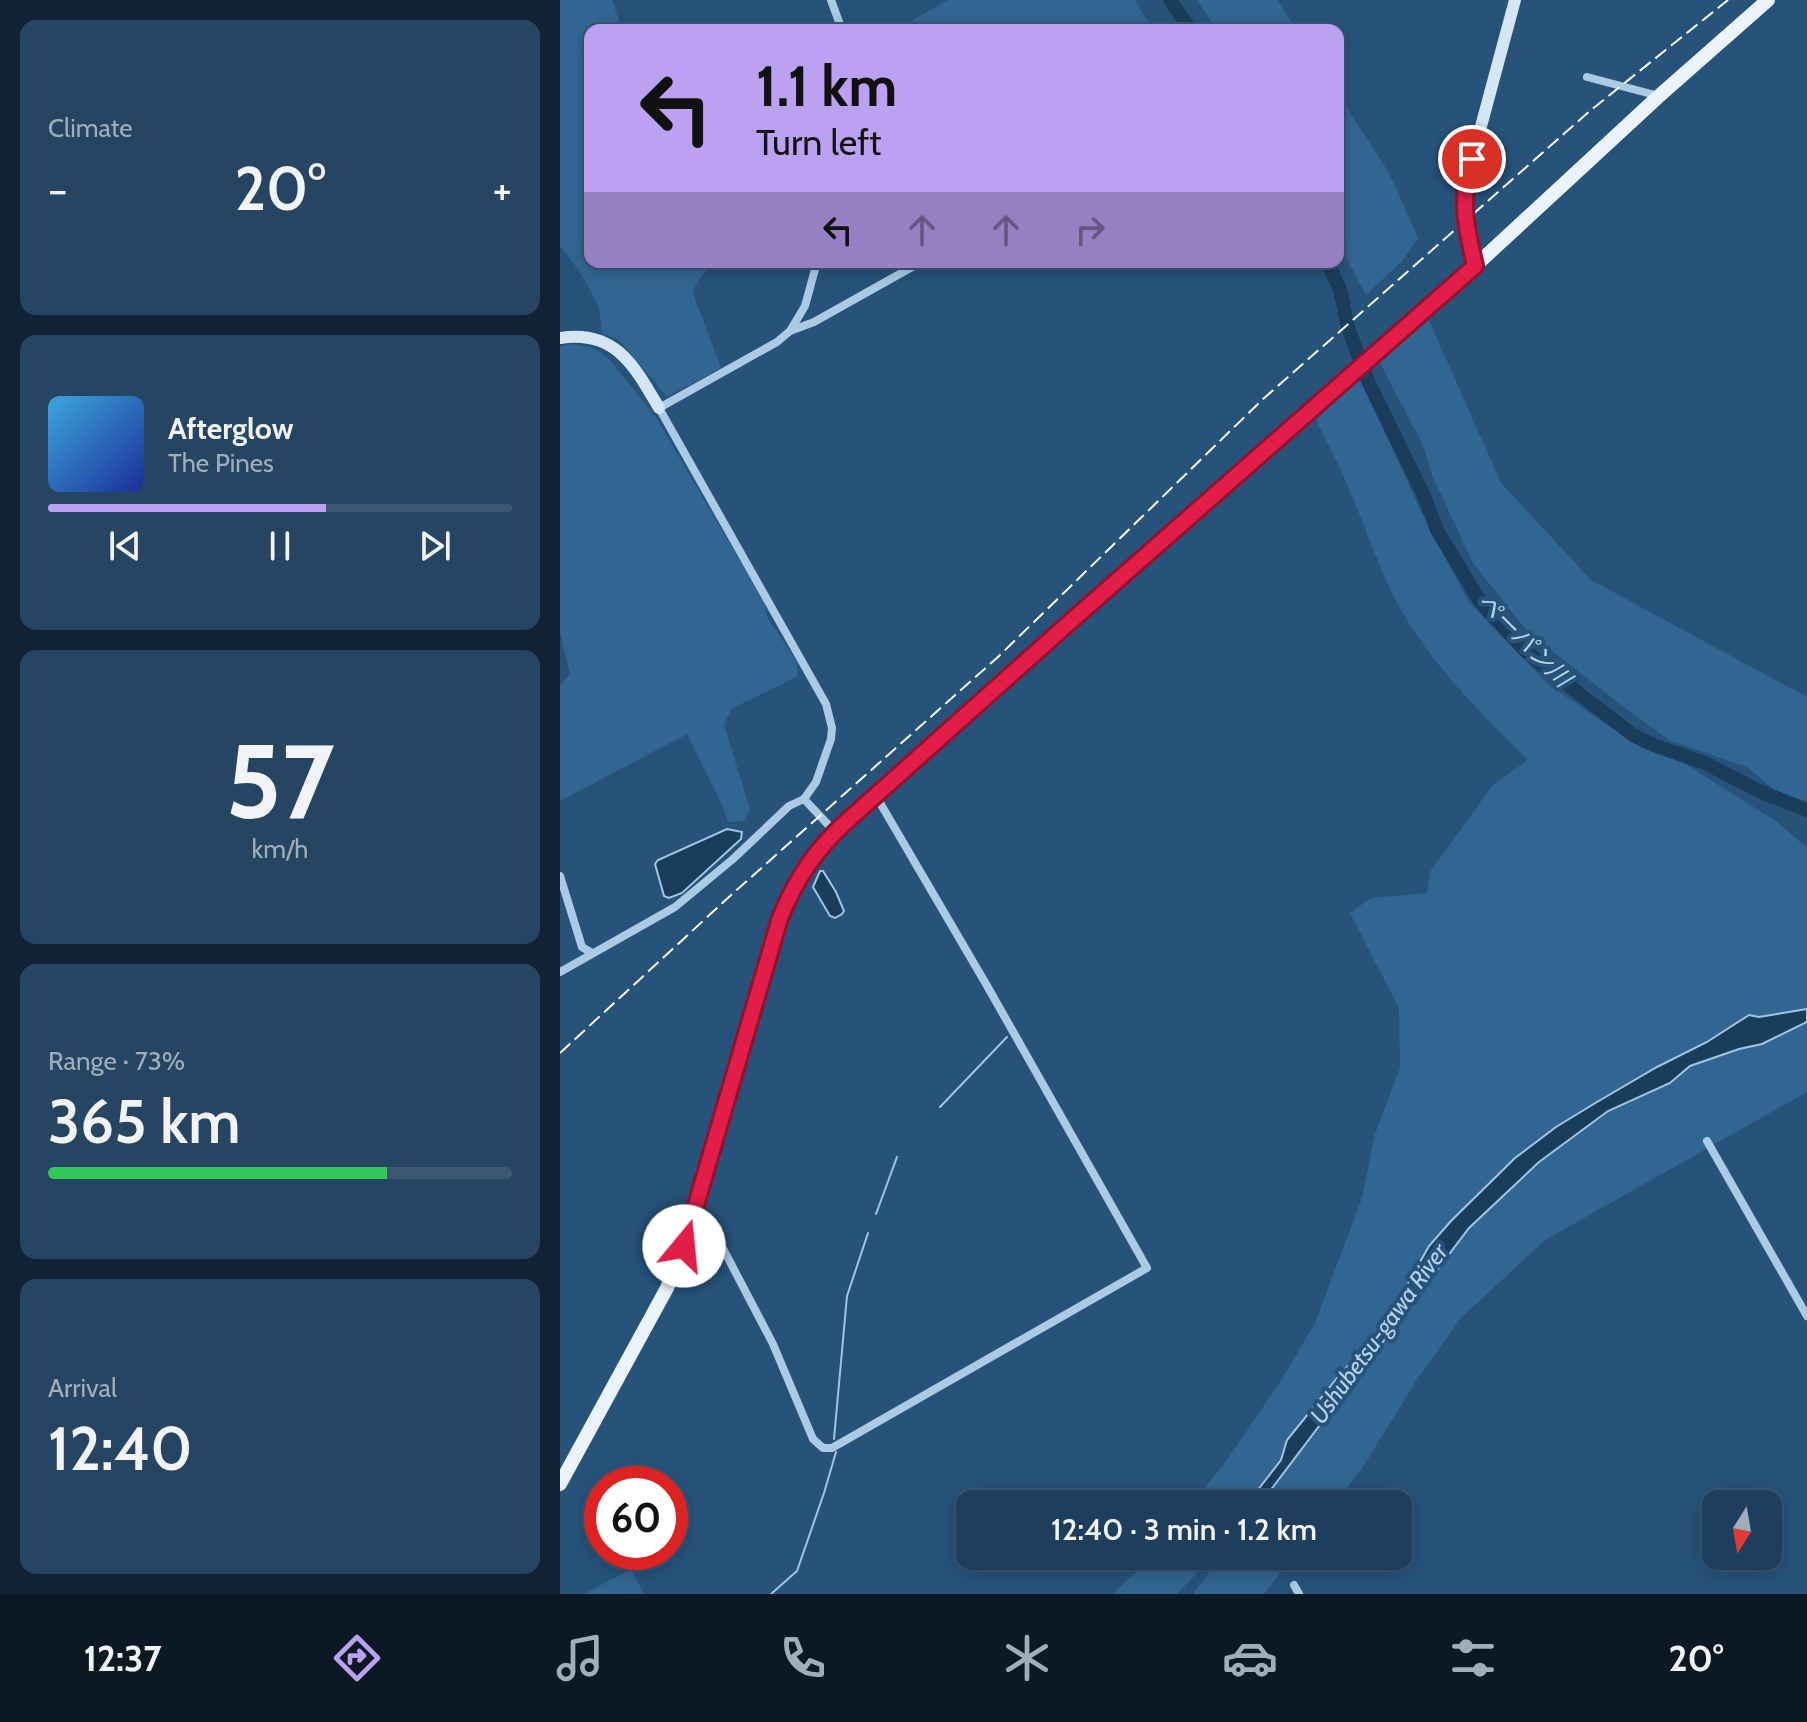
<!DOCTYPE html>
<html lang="en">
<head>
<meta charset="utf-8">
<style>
  body { margin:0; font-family:Cabin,"Noto Sans JP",sans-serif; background:#254562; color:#f1f3f6; height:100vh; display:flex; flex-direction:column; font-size:30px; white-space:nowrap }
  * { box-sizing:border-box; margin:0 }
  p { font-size:26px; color:#a0aebb }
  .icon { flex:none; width:44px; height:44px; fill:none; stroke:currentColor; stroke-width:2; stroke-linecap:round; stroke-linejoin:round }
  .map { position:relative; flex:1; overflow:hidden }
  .sheet { display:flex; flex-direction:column; gap:20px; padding:20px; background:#102233; width:560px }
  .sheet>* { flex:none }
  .hud { position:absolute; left:24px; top:24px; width:760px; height:244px; border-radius:16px; box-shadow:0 4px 20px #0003,0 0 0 2px #3b5772; background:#bca0f2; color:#111; overflow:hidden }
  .needle { width:52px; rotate:191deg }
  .fabs { position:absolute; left:1142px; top:1490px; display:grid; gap:16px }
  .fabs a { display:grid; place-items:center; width:80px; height:80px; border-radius:16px; background:#1d3e5c; box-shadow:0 4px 20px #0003,0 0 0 2px #3b5772; font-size:40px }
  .speed { position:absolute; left:24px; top:1466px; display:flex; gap:16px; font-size:40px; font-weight:700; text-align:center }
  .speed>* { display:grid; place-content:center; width:104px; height:104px; border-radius:50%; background:#1d3e5c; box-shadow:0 4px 20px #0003,0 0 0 2px #3b5772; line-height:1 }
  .speed .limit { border:12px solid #d22; background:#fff; color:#111 }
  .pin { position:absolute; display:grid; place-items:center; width:68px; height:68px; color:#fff; margin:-34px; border:4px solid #fff; border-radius:50%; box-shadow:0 2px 8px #0007 }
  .me { position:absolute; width:88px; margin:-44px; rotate:17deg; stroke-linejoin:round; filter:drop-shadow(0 0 6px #0008) }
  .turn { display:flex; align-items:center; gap:28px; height:168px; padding:0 40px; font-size:36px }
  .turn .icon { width:104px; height:104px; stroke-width:2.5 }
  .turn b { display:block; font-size:56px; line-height:68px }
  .lanes { display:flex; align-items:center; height:76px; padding:0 40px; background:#0003; justify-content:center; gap:40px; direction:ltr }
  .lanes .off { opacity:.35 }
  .big { font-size:60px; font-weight:600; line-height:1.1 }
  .sheet .widget { flex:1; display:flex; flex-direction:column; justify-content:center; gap:12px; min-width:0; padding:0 28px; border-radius:16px; background:#254562 }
  .sheet .dial { align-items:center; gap:0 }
  .dial b { font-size:104px; line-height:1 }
  .song { display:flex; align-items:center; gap:24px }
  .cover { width:96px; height:96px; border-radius:12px; background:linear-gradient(135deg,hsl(200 70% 55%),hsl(230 70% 35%)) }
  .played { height:8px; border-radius:4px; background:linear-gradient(90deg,#bca0f2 60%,#3b5772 60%) }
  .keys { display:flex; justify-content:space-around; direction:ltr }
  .heat { display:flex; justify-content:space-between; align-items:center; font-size:44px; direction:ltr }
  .charge { height:12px; border-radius:6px; background:linear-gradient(90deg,#34c759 73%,#3b5772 0) }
  .trip { position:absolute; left:396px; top:1490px; width:456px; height:80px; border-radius:16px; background:#1d3e5c; box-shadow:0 4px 20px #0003,0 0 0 2px #3b5772; font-weight:600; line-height:80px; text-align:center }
  .tab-bar { display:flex; height:128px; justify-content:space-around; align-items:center; background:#0c1925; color:#a0aebb }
  .tab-bar .icon { width:56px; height:56px }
  .tab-bar .current { color:#bca0f2 }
  .tab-bar b { font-size:36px; color:#f1f3f6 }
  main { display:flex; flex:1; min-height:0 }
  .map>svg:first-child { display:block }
</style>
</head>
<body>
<main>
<section class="sheet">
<div class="widget"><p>Climate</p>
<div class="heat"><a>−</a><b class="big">20°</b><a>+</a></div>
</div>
<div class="widget">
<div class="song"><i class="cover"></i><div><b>Afterglow</b><p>The Pines</p></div></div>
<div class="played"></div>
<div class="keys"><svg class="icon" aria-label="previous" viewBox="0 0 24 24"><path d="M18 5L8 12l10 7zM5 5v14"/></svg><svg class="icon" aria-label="pause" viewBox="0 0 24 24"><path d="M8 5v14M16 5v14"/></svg><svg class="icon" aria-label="next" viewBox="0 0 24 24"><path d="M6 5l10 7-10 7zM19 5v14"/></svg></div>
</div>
<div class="widget dial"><b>57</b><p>km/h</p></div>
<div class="widget"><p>Range · 73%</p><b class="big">365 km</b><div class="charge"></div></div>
<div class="widget"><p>Arrival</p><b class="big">12:40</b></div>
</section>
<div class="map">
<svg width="1247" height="1594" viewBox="0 0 1247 1594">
  <rect width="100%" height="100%" fill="#27537b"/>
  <g fill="#326692">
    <path d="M0,0H52L62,30H30V262H147L149,266L132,291L161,368L107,397L59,340L42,333L39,307L20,272L0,246Z"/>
    <path d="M388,0H575L585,17L597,30H335Z"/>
    <path d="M637,0H717L737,30H657Z"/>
    <path d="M778,94L829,173L858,238L842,261L806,295L778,242Z"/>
    <path d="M867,316L941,483L1031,580L1247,697V816L1187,767L1109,740L1060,704L968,632L913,563L872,475L863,445L819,361Z"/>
    <path d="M12,344L34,348L49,359L95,416L204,602L207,617L237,662L238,676L171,709L164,725L190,809L185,821L168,822L162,805L127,734L0,801V685L10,674L0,632V347Z"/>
    <path d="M801,381L860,509L908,601L950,645L989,685L1081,748L1119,760L1217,822L1247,848V1009L1199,1017L1189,1015L1147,1042L1097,1067L1037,1102L996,1127L955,1158L891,1221L869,1246L845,1289L804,1350L782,1372L727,1440L721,1460L687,1504H632L667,1460L722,1379L755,1323L802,1198L815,1134L840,1068L839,1008L790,913L811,898L867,893L870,872L932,786L968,760C922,715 879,672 845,617C822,579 807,530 789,489C779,464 766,441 755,417L789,385Z"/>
    <path d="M1247,1022V1092L985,1240L901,1318L856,1381L803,1467L774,1504H700L909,1228L979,1162L1048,1111L1110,1083L1130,1066L1179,1049L1202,1044Z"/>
    <path d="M593,1556H646L635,1575L617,1594H553Z"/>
    <path d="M661,1556H733L704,1594H633Z"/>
    <path d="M71,1569L84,1594H24Z"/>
  </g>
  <g fill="#1b3d5c" stroke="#a0c6e4" stroke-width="2">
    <path d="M167,829L182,832L181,839L122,893L109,898L104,896L95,864L98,860Z"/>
    <path d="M260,871H263L276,892L284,911L282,914L275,918L270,916L253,887Z"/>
    <path d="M1247,1009V1022L1202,1044L1179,1049L1130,1066L1110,1083L1048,1111L979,1162L909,1228L700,1504H687L721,1460L727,1440L782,1372L804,1350L845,1289L869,1246L891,1221L955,1158L996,1127L1037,1102L1097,1067L1147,1042L1189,1015L1199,1017Z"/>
  </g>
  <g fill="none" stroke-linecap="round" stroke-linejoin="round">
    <g stroke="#a0c6e4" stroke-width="2">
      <path d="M380,1107L447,1037"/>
      <path d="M316,1214L337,1157"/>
      <path d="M274,1439L287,1296L308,1233"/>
      <path d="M211,1594L237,1571L264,1493L276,1452"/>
    </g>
    <g stroke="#1b3d5c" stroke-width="14">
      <path d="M610,0L631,30"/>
      <path d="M767,262L780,289L788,327L807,379L865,498L877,530L921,603L965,650L982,665L1073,735L1096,746L1145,763L1199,791L1247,810"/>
    </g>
    <g stroke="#abcae4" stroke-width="8">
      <path d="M271,0L282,30"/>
      <path d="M1027,77L1099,96"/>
      <path d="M230,331L245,306L257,262"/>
      <path d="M244,799L275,832"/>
      <path d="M0,876L22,947L32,953"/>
      <path d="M0,972L115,907L173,859L229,806L244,799L256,782L271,739L272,728L266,704L99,408L217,342L230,331L254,322L361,262"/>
      <path d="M1147,1141L1247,1316"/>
      <path d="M135,1209L146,1216L213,1344L253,1439L263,1448H272L587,1268L426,984L316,796"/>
      <path d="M734,1585L739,1594"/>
    </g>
    <g stroke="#d4e5f4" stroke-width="12">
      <path d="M915,266L905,220V186L955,0"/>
      <path d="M0,338C56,329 75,367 99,408"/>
    </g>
    <path stroke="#ebf3fc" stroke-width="14" d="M0,1484L107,1288L124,1246L220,918C236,879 255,850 287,821L510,622L915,266L1099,96L1208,0"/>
    <path stroke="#fff" stroke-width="2" stroke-dasharray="14 6" stroke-linecap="butt" d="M0,1053L170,896L439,656L702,400L1031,110L1168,0"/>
  </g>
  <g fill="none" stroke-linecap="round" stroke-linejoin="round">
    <g stroke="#92132f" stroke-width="20">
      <path id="route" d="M124,1246L220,918C236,879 255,850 287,821L510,622L915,266C905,221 900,205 912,159"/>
    </g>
    <use href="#route" stroke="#e11d48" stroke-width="14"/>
  </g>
  <g text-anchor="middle" stroke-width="8" stroke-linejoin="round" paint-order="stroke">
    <g font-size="24" font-style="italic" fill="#b6d3ec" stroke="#27537b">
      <text transform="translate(964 640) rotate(45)" y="8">ペーパン川</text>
      <text transform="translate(819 1334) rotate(-54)" y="8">Ushubetsu-gawa River</text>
    </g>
  </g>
</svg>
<div class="fabs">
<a><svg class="needle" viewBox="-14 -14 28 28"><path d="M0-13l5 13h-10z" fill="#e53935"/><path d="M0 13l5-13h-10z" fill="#a0aebb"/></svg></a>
</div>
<div class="speed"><div class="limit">60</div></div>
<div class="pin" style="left:912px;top:159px;background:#d93025"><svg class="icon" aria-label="arrive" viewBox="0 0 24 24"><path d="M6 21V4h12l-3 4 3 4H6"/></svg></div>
<svg class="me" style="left:124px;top:1246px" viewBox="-20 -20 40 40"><circle r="19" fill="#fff"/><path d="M0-13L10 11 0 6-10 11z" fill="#e11d48"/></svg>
<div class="trip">12:40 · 3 min · 1.2 km</div>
<div class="hud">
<div class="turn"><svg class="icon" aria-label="left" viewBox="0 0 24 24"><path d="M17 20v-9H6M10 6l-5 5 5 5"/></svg><div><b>1.1 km</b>Turn left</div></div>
<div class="lanes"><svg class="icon" aria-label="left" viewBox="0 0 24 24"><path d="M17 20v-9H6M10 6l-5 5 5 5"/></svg><svg class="icon off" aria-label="ahead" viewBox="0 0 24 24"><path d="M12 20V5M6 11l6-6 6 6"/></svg><svg class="icon off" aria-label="ahead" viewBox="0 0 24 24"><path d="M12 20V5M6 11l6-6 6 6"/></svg><svg class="icon off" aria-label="right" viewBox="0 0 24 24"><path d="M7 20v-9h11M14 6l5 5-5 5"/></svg></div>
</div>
</div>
</main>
<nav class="tab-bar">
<b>12:37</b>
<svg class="icon current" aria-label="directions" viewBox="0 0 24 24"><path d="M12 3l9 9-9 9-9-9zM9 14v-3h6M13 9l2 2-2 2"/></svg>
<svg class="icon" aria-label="music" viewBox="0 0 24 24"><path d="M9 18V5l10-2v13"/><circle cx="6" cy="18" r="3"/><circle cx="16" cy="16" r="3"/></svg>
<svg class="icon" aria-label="phone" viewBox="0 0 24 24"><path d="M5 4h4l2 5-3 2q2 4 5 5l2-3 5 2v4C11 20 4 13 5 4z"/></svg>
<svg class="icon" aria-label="climate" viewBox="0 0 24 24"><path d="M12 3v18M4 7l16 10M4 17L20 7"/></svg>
<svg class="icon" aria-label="car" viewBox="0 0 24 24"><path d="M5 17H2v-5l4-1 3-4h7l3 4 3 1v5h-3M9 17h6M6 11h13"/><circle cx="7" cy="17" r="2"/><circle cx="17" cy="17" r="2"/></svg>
<svg class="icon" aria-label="filters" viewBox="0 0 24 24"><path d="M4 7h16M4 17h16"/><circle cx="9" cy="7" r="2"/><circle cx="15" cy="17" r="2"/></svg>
<b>20°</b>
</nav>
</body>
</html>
